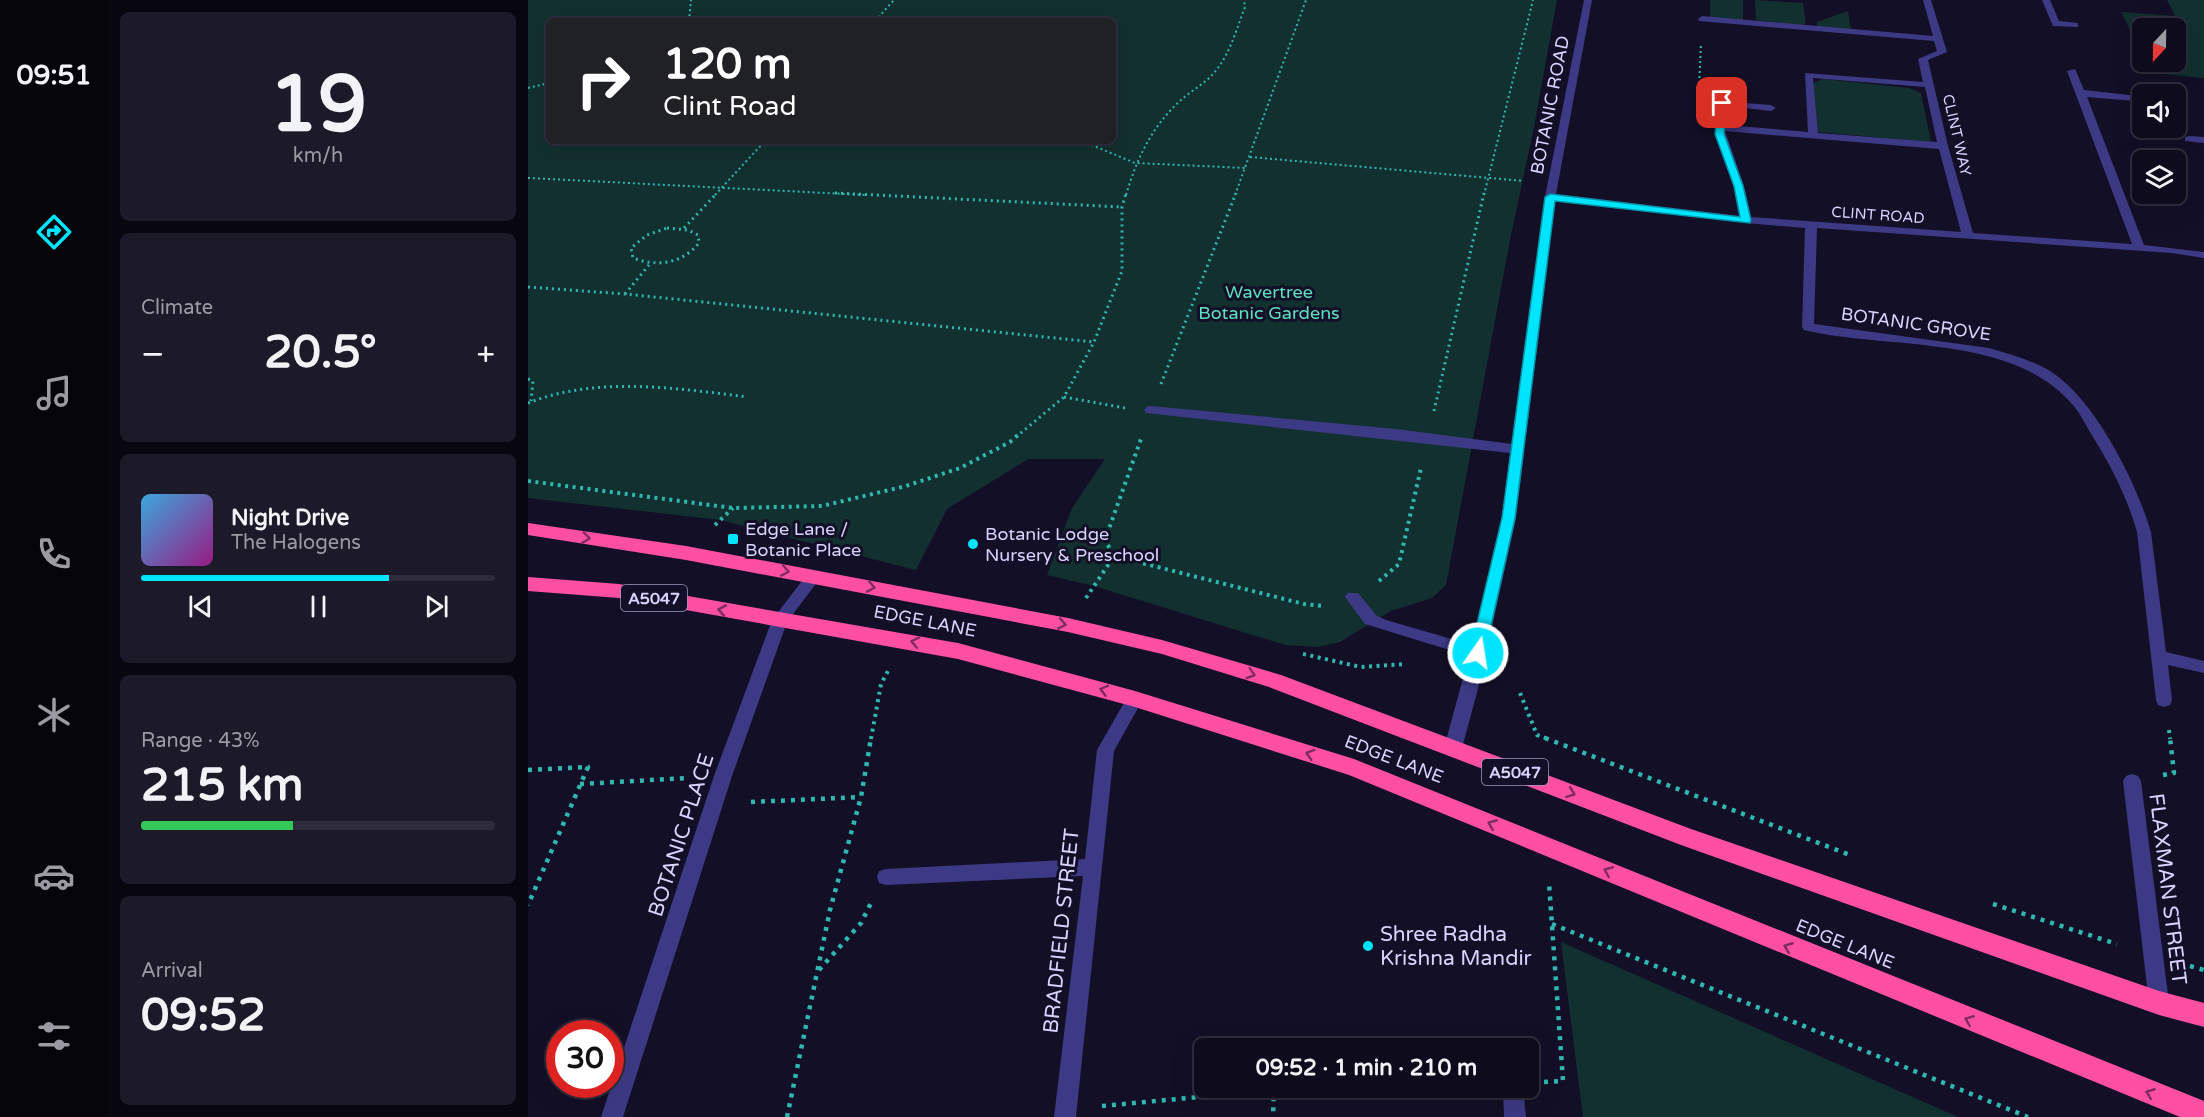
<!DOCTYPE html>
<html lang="en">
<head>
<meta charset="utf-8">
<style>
  body { margin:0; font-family:"Varela Round",sans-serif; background:#1c1929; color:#f1f3f6; height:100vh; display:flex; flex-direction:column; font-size:22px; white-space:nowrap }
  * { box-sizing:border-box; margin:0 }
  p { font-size:20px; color:#9b9ba3 }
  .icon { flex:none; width:33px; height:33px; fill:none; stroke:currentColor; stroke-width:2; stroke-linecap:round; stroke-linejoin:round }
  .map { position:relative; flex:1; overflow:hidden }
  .panel { display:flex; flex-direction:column; gap:12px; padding:12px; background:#08060f; width:420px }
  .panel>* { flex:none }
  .top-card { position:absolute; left:18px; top:18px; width:570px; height:126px; border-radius:9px; box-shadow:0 6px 24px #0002,0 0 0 2px #2e2b3b; background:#202124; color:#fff; overflow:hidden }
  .needle { width:39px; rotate:202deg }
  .tools { position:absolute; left:1604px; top:18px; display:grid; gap:12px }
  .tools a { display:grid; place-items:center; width:54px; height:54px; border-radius:9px; background:#0e0b1c; box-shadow:0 6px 24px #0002,0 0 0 2px #2e2b3b; font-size:30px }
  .speed { position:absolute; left:18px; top:1020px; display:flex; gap:12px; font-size:30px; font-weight:700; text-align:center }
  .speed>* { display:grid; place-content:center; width:78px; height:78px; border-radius:50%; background:#0e0b1c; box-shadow:0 6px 24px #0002,0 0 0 2px #2e2b3b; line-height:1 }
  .speed .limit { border:9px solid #d22; background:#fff; color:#111 }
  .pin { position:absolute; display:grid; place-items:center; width:51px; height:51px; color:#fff; margin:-26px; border-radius:12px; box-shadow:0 3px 9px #0006 }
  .me { position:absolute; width:66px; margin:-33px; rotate:13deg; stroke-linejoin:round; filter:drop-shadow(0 0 4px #0008) }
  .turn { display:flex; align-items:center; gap:21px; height:126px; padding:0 18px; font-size:27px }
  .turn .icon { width:78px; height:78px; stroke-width:2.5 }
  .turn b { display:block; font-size:42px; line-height:51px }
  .big { font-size:45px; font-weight:800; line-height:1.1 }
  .panel .widget { flex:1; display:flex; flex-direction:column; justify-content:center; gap:9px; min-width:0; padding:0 21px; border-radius:9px; background:#1c1929 }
  .panel .dial { align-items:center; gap:0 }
  .dial b { font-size:78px; line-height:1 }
  .song { display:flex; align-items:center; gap:18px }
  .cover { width:72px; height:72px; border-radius:9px; background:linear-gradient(135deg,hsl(200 70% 55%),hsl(310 70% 35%)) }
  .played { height:6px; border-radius:3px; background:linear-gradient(90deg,#00e5ff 70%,#2e2b3b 70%) }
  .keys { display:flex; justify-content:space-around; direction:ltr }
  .heat { display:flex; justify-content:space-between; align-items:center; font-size:33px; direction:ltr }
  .charge { height:9px; border-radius:4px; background:linear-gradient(90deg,#34c759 43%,#2e2b3b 0) }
  .trip { position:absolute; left:666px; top:1038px; width:345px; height:60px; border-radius:9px; background:#0e0b1c; box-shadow:0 6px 24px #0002,0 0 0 2px #2e2b3b; font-weight:800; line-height:60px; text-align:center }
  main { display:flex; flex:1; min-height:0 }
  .menu { display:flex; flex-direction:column; width:108px; justify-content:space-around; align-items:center; background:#06040b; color:#9b9ba3 }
  .menu .icon { width:42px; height:42px }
  .menu .current { color:#00e5ff }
  .menu b { font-size:27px; color:#f1f3f6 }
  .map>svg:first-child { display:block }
</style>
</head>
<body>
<main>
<nav class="menu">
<b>09:51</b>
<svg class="icon current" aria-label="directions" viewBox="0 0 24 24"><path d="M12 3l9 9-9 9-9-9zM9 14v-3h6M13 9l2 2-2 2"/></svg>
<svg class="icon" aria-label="music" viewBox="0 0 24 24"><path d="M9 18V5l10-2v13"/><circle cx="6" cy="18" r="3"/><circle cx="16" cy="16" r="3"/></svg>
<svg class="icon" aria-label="phone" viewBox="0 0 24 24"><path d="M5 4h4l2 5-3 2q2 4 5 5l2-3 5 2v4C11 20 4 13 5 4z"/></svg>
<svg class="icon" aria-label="climate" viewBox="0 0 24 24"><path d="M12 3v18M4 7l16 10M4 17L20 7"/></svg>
<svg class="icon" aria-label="car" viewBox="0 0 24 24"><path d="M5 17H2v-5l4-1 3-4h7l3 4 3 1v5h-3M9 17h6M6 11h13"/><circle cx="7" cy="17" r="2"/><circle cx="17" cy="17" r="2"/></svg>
<svg class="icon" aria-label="filters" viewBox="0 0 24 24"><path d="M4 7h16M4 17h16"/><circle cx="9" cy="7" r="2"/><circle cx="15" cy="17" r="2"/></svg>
</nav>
<section class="panel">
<div class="widget dial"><b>19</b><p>km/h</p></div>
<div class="widget"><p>Climate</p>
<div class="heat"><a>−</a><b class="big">20.5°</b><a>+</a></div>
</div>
<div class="widget">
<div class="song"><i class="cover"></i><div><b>Night Drive</b><p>The Halogens</p></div></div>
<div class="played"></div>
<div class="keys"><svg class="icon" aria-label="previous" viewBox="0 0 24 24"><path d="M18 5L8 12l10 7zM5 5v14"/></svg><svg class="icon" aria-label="pause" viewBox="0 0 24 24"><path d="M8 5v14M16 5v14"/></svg><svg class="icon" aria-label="next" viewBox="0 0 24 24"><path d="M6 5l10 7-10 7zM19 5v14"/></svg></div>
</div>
<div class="widget"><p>Range · 43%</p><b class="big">215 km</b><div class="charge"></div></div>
<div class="widget"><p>Arrival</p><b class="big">09:52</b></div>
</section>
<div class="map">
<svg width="1676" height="1117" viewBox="0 0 1676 1117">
  <rect width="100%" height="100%" fill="#130f26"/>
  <g fill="#12302f" fill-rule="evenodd">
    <path d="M0,0H1029L1006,127L982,240L918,585L904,598L863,611L812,642L789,647L757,645L566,586L519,575L544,508L577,459H500L419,509L388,570L192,520L0,498ZM21,21H585V141H21Z"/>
    <path d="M1182,0H1215V21L1182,18Z"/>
    <path d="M1227,0L1275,3L1278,23L1273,25L1228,20Z"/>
    <path d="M1639,0H1676V78L1625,73L1618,62H1647V28H1614V54L1593,12L1647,16Z"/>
    <path d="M1320,11L1323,30L1289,27V22Z"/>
    <path d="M1295,79L1381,88L1393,93L1403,142L1290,132L1285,83Z"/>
    <path d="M1033,942L1430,1117H1055Z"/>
  </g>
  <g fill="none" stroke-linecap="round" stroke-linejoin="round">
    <g stroke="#2fb8b0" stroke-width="2" stroke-dasharray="2 3" stroke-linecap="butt">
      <path d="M161,21L163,0"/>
      <path d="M347,21L366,0"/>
      <path d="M0,88L21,83"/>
      <path d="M1171,88L1173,44"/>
      <path d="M554,141L607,163L718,168"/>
      <path d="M722,157L996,181"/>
      <path d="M0,178L338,195"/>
      <path d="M187,195L237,141"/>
      <path d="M598,195C609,158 624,126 653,100C663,91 676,84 685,74C702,55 708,30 717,7L716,0"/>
      <path d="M707,195L778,0"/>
      <path d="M956,195L1005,0"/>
    </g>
    <g stroke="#2fb8b0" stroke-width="3" stroke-dasharray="2 4" stroke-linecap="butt">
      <path d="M307,193L594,207"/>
      <path d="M139,228L160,230L170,235L171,243C154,264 129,267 105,258L103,248L119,235Z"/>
      <path d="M156,228L189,193"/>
      <path d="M0,287L97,294L566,342"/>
      <path d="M97,294L121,265"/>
      <path d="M0,379L5,381L3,401"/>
      <path d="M633,384L708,193"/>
      <path d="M536,397L597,408"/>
      <path d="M0,403C69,376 147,388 219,397"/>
      <path d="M906,411L956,193"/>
      <path d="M488,437L536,397L566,342L594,271V207L598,193"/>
    </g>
    <g stroke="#2fb8b0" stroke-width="4" stroke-dasharray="3 4.5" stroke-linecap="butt">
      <path d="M0,481L205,508L294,506L378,486L432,468L482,442L490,435"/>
      <path d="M187,525L205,508"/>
      <path d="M586,556L776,604L796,606"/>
      <path d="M851,581L871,564L893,468"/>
      <path d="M558,598L586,556L577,540L614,436"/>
      <path d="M775,654L833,667L877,664"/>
      <path d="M992,693L1009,735L1020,739"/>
      <path d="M1641,730L1642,739"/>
      <path d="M343,739L353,684L360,671"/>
    </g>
    <g stroke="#2fb8b0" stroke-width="4.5" stroke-dasharray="4 6" stroke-linecap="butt">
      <path d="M1017,738L1322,855"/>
      <path d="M0,770L60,767L0,905"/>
      <path d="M1635,775L1646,773L1642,738"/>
      <path d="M52,784L159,778"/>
      <path d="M223,802L333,797"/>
      <path d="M1465,904L1589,944"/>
      <path d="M1024,924L1500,1117"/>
      <path d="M1662,966L1676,970"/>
      <path d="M291,970L333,923L343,903"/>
      <path d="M1016,1082L1035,1081L1021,883"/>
      <path d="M746,1090L824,1088"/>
      <path d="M574,1106L746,1090L745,1117"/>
      <path d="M259,1117L302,910L333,797L343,738"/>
    </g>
    <g fill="#3d3a85" fill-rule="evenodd">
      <path d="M1056,0H1064L1028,194L1212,216L1206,186L1187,134L1191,101L1243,105L1248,108L1243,111L1199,106L1198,125L1280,132L1277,73L1395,82L1390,59L1409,51L1406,41L1171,21L1170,19L1174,16L1405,36L1395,0H1403L1419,52L1400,60L1420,146L1445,233L1604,244L1539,71L1547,69L1556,90L1610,96L1612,98L1607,101L1559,97L1616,245L1676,252V258L1644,253L1289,228L1286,324L1461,348C1481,354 1504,360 1522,371C1567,399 1608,482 1623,532L1638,652L1676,661V673L1640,665L1644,700L1642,705L1636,707L1630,705L1628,700L1609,532C1599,497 1584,468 1565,437C1558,426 1552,412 1543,403C1481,333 1359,350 1276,330L1274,327L1277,228L1218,223L1027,201L988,518L951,685L934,748L931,753L925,755L919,753L916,748L941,656L837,624L817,597L820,593H830L849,616L858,620L944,645L974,518L982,453L618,413L616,410L618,407L623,406L868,429L984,444L1017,197ZM1285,78L1397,87L1409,142L1290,133ZM1197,131L1411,149L1433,232L1223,217L1216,186Z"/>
      <path d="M1514,0H1522L1531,21L1550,23V27L1525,26Z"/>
      <path d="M1661,136L1676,137V143L1657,141V137Z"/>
      <path d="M285,571L290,573L293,577L259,622L204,776L95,1117H73L186,776L244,620L280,573Z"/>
      <path d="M607,692L613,694L615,699L586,751L548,1117H526L555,876L358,885L351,883L349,877L351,871L358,869L557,859L569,750L601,694Z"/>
      <path d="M1604,774L1610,776L1613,781L1641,1003L1638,1010L1631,1013L1624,1010L1621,1003L1595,781L1598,776Z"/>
      <path d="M975,1088H995L998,1117H976Z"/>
    </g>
    <g fill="#ff4fa3" fill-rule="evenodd">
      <path d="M0,523L158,546L540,618L634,640L753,675L1163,829L1631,991L1676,1003V1027L1631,1015L1153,845L741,687L634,654L540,632L158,560L0,535Z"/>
      <path d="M0,577L91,584L430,643L607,691L826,759L1676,1101V1117H1652L821,775L607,707L430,659L91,598L0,591Z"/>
    </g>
  </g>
  <defs><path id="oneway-chevron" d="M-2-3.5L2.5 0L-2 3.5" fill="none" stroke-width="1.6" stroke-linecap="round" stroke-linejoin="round" transform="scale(1.5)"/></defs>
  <g stroke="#7d2c5e">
    <use href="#oneway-chevron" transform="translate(58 538) rotate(8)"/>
    <use href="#oneway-chevron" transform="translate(257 571) rotate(11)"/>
    <use href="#oneway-chevron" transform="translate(343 587) rotate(11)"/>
    <use href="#oneway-chevron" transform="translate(194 610) rotate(-170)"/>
    <use href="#oneway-chevron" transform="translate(534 624) rotate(11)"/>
    <use href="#oneway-chevron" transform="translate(387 642) rotate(-168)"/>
    <use href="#oneway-chevron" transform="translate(723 674) rotate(17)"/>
    <use href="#oneway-chevron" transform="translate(576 690) rotate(-165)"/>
    <use href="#oneway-chevron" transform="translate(782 754) rotate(-163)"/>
    <use href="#oneway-chevron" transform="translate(1043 793) rotate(21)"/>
    <use href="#oneway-chevron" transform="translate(964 824) rotate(-158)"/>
    <use href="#oneway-chevron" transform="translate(1080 871) rotate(-157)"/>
    <use href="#oneway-chevron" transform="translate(1260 947) rotate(-158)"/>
    <use href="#oneway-chevron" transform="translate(1441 1020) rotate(-158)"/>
    <use href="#oneway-chevron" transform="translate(1622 1093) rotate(-158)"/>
  </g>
  <path fill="#00e5ff" stroke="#0095a6" stroke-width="1.5" d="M1194,100L1199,103L1196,134L1215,186L1223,220L1222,223L1027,201L987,518L957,653L955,657H944L942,653L974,518L1017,197L1022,194L1212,217L1206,186L1187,134L1190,103Z"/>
  <g fill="#00e5ff" stroke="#130f26" stroke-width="2">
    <rect x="199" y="533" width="12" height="12" rx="3"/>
    <circle cx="445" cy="544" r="6"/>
    <circle cx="840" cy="946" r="6"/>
  </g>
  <g text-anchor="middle" stroke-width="6" stroke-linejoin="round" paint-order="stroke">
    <g font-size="15" fill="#d9d4ff" stroke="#130f26">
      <text transform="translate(1429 135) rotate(77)" y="5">CLINT WAY</text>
      <text transform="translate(1350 215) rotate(4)" y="5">CLINT ROAD</text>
    </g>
    <g fill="#130f26" stroke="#9e99be" stroke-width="1.5">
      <rect x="93" y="585" width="66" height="26" rx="4.5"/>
      <rect x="954" y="759" width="66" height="26" rx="4.5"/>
    </g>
    <g font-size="16" font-weight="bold" fill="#d9d4ff">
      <text x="126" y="604">A5047</text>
      <text x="987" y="778">A5047</text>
    </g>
    <g font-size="18" fill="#d9d4ff" stroke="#130f26">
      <text transform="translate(1022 105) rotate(-79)" y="6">BOTANIC ROAD</text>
      <text transform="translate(1388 324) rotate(8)" y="6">BOTANIC GROVE</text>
      <text transform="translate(397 621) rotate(11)" y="6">EDGE LANE</text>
      <text transform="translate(866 759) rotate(21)" y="6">EDGE LANE</text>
      <text transform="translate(1317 944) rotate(22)" y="6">EDGE LANE</text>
    </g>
    <g font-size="18" fill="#5fe0c0" stroke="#130f26">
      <text x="741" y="298">Wavertree<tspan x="741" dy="21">Botanic Gardens</tspan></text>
    </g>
    <g font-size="18" fill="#d9d4ff" stroke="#130f26" text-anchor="start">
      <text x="217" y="535">Edge Lane /<tspan x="217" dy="21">Botanic Place</tspan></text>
      <text x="457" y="540">Botanic Lodge<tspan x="457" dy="21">Nursery &amp; Preschool</tspan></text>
    </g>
    <g font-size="21" fill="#d9d4ff" stroke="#130f26">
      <text transform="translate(153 835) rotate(-72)" y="7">BOTANIC PLACE</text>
      <text transform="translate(1640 889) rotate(83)" y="7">FLAXMAN STREET</text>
      <text transform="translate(533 931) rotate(-84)" y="7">BRADFIELD STREET</text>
    </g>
    <g font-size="21" fill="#d9d4ff" stroke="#130f26" text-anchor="start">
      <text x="852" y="941">Shree Radha<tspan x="852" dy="24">Krishna Mandir</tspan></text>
    </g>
  </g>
</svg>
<div class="tools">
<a><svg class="needle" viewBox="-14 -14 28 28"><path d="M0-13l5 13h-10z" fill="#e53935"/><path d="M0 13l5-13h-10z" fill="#9b9ba3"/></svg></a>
<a><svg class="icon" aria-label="sound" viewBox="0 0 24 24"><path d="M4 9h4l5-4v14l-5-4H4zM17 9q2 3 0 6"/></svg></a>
<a><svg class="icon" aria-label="layers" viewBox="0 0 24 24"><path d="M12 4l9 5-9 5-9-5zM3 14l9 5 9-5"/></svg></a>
</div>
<div class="speed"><div class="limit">30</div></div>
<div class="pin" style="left:1194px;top:103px;background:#d93025"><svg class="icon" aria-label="arrive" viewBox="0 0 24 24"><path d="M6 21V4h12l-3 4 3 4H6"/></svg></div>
<svg class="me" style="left:950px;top:653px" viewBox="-20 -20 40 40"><circle r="17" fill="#00e5ff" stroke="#fff" stroke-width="3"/><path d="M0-11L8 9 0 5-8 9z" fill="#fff"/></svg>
<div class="trip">09:52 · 1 min · 210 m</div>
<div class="top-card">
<div class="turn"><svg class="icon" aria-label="right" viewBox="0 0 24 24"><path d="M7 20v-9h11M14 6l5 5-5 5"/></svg><div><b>120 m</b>Clint Road</div></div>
</div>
</div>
</main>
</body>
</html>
